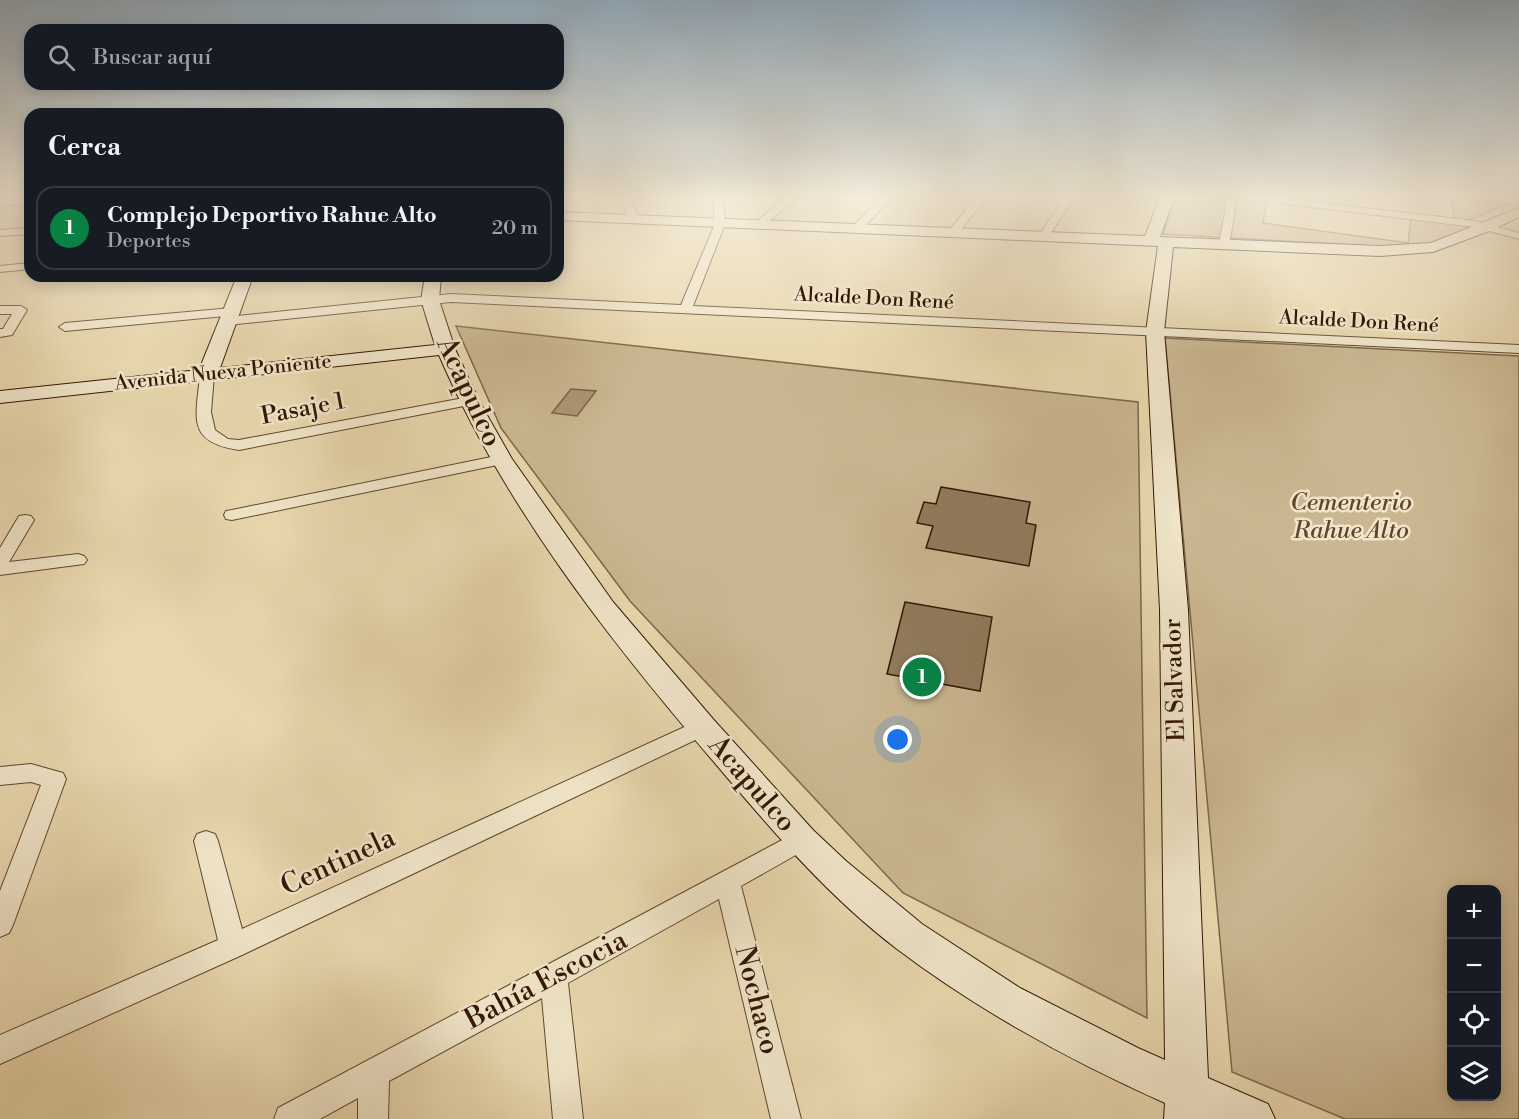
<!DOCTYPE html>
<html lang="es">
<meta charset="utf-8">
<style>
:root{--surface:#171b24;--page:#242831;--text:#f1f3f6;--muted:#9ea1a6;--line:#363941;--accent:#0b8043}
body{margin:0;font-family:"Libre Bodoni",serif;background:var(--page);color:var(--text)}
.controls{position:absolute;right:18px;bottom:18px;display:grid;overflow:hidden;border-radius:12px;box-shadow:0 3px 15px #0003}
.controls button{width:54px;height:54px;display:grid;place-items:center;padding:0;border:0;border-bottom:2px solid var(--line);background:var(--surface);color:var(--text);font:30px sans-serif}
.you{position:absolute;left:898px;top:740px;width:21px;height:21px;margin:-15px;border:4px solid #fff;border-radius:50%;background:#1a73e8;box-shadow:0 0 0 9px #1a73e833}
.badge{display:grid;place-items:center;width:39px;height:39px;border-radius:50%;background:var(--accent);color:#fff;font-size:20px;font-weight:700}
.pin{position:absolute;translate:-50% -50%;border:3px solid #fff;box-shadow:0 2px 6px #0006}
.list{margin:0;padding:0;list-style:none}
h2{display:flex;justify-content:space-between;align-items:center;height:78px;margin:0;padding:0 24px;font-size:26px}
h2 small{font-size:20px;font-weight:400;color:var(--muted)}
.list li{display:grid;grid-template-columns:39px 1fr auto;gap:18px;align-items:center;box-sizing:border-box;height:84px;margin:0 12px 12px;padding:0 12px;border:2px solid var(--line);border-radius:18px}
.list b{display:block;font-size:22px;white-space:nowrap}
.list p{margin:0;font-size:20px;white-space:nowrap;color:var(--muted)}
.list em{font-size:20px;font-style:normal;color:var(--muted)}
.icon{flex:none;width:33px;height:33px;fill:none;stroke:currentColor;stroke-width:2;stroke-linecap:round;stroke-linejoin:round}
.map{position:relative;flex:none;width:1519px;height:1119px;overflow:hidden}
.search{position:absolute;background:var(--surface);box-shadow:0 3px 15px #0003;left:24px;top:24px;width:540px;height:66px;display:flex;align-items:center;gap:15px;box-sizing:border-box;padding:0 21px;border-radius:18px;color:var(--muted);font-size:22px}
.panel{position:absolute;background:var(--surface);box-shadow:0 3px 15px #0003;left:24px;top:108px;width:540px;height:174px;border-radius:18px}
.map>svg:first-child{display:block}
.green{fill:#cab791;stroke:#7e664b;stroke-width:1.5;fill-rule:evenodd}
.water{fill:#ab9675;stroke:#7b6348;stroke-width:1.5}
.building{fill:#917b5d;stroke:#321605;stroke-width:1.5}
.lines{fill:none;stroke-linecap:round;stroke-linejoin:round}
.street-casing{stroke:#60462f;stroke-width:2}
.secondary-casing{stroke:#321605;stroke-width:2}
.street{fill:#f1e6ca;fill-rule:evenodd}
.secondary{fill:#f1e6ca;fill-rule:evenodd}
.labels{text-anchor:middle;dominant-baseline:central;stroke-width:5;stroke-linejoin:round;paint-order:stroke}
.far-street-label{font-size:20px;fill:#321605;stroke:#f1e6ca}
.street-label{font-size:24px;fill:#321605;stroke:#f1e6ca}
.park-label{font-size:24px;font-style:italic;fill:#60462f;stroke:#f1e6ca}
.near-street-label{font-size:28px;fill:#321605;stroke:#f1e6ca}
</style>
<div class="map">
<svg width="1519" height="1119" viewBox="0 0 1519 1119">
<rect width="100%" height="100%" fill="#e9d8ae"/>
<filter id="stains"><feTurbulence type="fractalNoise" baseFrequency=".00333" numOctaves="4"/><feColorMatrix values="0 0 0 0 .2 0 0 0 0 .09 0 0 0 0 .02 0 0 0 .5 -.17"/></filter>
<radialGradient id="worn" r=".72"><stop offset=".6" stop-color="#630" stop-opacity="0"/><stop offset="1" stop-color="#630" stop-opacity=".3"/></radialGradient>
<g class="green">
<polygon points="1175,195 1268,195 1263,223 1408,243 1411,218 1472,227 1427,245 1407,248 1163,234"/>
<polygon points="1450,196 1509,203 1467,221 1455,219"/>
<polygon points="456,326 1138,402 1147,1018 903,893 630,601 501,428"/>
<path d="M1165,338L1519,356V1119H1345L1232,1072ZM1452,890H1496V1096H1452Z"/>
</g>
<polygon class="water" points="571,389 596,391 577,416 552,413"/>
<g class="building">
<polygon points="941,487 1030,502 1026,523 1036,525 1029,566 926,548 933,526 917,523 924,502 936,504"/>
<polygon points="905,602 992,617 980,691 887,674"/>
</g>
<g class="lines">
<defs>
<g id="street">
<polygon points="620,195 630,195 639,219 638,221 629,219"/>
<polygon points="713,195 723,195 725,224 693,306 1519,345 1519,353 451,302 228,325 222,321 228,317 451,294 681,305 715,224"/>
<polygon points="788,195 799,195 763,227 755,227 755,223"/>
<polygon points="885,195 895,195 859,232 851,232 851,228"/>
<polygon points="978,195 988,195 957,235 949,235 949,231"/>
<polygon points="1066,195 1076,195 1047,239 1039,239 1038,237"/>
<polygon points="1228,195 1255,195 1475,221 1519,233 1519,239 1474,227 1237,198 1229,245 1224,248 1219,245"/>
<polygon points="1449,195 1479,195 1519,199 1519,205 1454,198"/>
<polygon points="30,197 30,203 0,206 0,200"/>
<polygon points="30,228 30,234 0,236 0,230"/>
<polygon points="30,263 30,269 0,272 0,266"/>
<path d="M101,276H125C120,281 109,281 102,279Z"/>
<polygon points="0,306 21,306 27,310 12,335 0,337 0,329 3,329 12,314 0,314"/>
<polygon points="232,308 238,312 236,315 65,331 59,327 65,323"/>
<path d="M207,371L214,375L211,412L215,430L228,439L239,440L469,397L476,401L469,405L239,450C186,442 196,418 200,375Z"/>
<polygon points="501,455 507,457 509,460 507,463 232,520 226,519 224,515 226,511 232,510"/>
<polygon points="25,515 31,516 34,520 9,562 78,554 84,556 87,560 84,564 0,575 0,548 19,516"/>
<polygon points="702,719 710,721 713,727 710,733 242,955 0,1064 0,1035 218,940 194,841 197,834 206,831 215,834 218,841 242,929"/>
<polygon points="31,764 63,773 66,779 13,925 9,933 0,937 0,891 41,785 31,782 0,785 0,767"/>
<polygon points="801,830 810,833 813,840 810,847 741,886 801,1119 771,1119 719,899 568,983 583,1119 553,1119 542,998 389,1081 388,1119 358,1119 358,1098 320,1119 274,1119 278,1108"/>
</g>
<path id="secondary" d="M1161,195H1175L1160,237L1380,246L1431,243L1519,208V217L1492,230L1433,252L1380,256L1173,247L1164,332L1188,610L1208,1078L1268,1104L1275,1119H1164L1165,1103C1071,1061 979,1011 897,949C826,895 770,828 714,762C608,638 504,506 439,355L0,403V391L199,370L237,276H253L220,368L435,345L421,300L425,276H441L439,300L455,349L479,401L512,459L613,602L713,719L813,830L846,861L922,924L1020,988L1138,1048L1165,1060L1160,610L1146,332L1158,246L558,220V212L1145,236Z"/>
</defs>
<use href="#street" class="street-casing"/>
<use href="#secondary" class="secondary-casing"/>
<use href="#street" class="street"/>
<use href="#secondary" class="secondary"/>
</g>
<linearGradient id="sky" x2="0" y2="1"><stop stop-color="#8fa8ba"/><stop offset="0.56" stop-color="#f5eddb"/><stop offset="1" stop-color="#f5eddb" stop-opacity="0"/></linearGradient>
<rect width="1519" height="351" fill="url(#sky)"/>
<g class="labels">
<g class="far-street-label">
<text transform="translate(874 299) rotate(3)">Alcalde Don René</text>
<text transform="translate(1359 322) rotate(3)">Alcalde Don René</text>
<text transform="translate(223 373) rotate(-6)">Avenida Nueva Poniente</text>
</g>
<g class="street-label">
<text transform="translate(303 409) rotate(-11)">Pasaje 1</text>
<text transform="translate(1175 680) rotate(-92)">El Salvador</text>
</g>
<g class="park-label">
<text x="1351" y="503">Cementerio<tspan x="1351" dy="28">Rahue Alto</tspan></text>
</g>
<g class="near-street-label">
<text transform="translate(469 392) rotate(65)">Acapulco</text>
<text transform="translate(752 784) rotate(49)">Acapulco</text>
<text transform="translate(338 862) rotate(-25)">Centinela</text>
<text transform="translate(546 980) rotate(-28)">Bahía Escocia</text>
<text transform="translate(757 1000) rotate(76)">Nochaco</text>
</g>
</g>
<rect width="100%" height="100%" filter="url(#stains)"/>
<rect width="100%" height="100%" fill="url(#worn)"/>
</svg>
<div class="controls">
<button>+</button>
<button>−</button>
<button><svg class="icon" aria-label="locate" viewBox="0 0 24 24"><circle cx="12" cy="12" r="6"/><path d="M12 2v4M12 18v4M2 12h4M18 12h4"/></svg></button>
<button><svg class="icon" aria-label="layers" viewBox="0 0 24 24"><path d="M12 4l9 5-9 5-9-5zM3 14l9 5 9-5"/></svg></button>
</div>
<div class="you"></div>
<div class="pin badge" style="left:922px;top:677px">1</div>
<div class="search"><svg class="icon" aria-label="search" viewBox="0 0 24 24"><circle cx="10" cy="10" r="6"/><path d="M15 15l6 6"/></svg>Buscar aquí</div>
<section class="panel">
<h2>Cerca<small></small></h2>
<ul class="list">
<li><span class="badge">1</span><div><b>Complejo Deportivo Rahue Alto</b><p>Deportes</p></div><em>20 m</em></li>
</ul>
</section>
</div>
